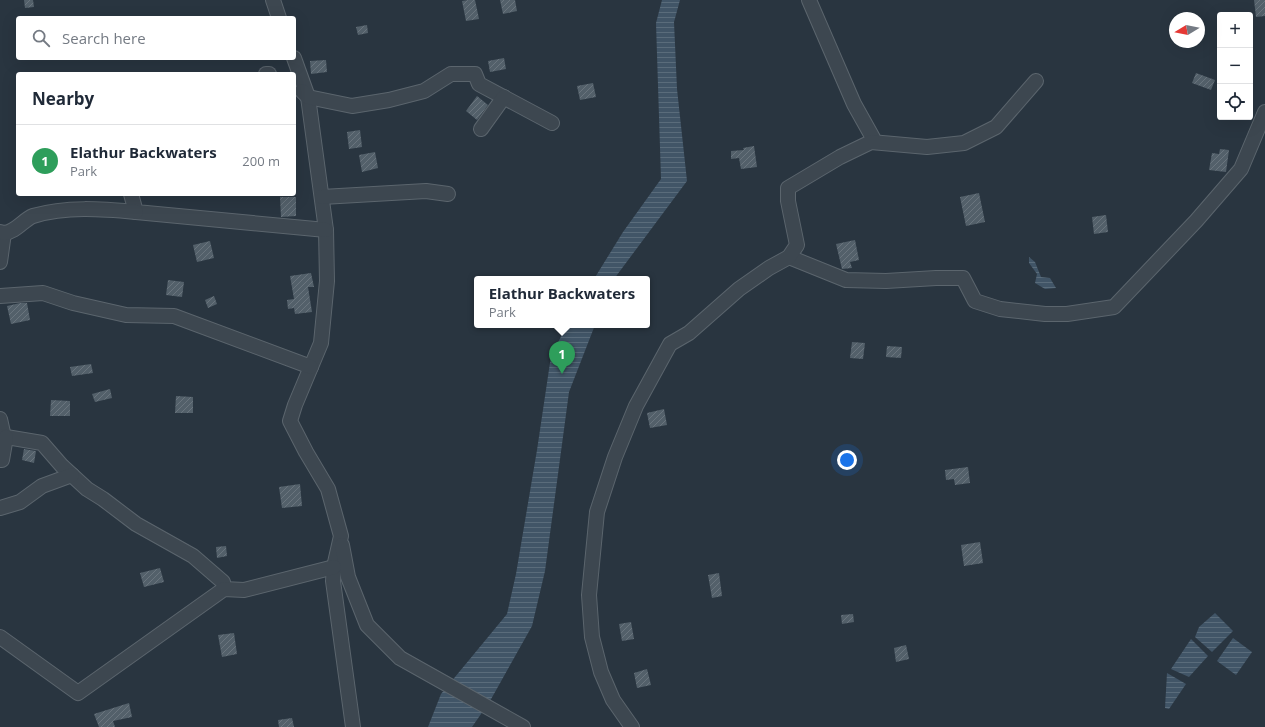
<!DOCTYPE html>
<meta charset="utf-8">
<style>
:root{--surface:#fff;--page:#f2f2f3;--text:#1f2937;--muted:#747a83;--line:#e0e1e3;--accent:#b45309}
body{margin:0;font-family:"Open Sans",sans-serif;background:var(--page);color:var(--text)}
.controls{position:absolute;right:12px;top:12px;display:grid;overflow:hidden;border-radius:4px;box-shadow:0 4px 16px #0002}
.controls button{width:36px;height:36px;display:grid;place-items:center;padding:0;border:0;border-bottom:1px solid var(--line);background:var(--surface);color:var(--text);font:20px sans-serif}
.compass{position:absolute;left:1169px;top:12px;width:36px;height:36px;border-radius:50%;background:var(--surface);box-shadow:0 4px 16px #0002;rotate:260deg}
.you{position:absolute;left:847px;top:460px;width:14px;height:14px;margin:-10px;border:3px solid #fff;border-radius:50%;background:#1a73e8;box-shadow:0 0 0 6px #1a73e833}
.badge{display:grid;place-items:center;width:26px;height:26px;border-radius:50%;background:var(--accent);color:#fff;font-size:13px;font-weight:700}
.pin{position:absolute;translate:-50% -33px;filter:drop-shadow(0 1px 2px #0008)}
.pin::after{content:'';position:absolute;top:21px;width:14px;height:12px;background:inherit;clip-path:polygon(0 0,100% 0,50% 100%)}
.popup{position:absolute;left:474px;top:276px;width:176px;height:52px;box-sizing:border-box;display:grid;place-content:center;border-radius:4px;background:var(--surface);filter:drop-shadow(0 1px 3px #0005);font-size:13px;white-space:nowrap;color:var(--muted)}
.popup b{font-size:15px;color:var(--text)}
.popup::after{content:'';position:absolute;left:50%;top:100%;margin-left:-8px;border:8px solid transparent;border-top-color:var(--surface)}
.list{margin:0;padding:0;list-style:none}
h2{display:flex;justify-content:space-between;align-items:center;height:52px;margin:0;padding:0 16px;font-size:17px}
h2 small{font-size:13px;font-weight:400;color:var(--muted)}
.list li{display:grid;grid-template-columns:26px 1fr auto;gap:12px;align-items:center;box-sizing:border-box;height:72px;padding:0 16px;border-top:1px solid var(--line)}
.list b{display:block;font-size:15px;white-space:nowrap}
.list p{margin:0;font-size:13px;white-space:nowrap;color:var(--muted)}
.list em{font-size:13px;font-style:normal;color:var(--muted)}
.icon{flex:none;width:22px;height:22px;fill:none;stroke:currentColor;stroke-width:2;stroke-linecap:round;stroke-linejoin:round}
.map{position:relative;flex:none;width:1265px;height:727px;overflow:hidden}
.search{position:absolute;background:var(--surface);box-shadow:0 4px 16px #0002;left:16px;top:16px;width:280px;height:44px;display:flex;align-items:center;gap:10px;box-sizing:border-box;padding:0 14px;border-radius:4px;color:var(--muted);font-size:15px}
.panel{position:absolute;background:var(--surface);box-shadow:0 4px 16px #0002;left:16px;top:72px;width:280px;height:124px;border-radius:4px}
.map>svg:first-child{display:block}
.water{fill:url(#water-rules)}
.building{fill:url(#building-hatch)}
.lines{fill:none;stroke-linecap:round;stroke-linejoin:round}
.minor-casing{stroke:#5b656d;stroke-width:16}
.minor{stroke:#3d4750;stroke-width:14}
</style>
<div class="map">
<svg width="1265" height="727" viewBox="0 0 1265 727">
<defs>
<pattern id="water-rules" width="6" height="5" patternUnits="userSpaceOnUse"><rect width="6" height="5" fill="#415567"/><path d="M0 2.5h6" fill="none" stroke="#5a6c7b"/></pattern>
<pattern id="building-hatch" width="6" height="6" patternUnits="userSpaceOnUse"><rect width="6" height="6" fill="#53606a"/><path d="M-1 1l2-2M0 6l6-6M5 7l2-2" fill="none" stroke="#6a757e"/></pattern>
</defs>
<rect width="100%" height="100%" fill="#293540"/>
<g class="water">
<polygon points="662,0 680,0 674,22 677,89 687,181 614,279 594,279 623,232 661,179 656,23"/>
<polygon points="1029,257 1035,262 1041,277 1050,278 1056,288 1045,289 1035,283 1037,274 1029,263"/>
<polygon points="567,325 595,325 569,392 545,571 532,626 490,701 472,727 428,727 441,694 507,614 516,574 537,450 551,356"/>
<polygon points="1215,613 1233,631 1212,652 1195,637 1199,627"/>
<polygon points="1233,638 1252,652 1236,675 1217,661"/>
<polygon points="1191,639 1208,656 1189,677 1171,669"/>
<polygon points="1167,673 1186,684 1169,709 1165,708"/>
</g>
<g class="building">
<polygon points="24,0 33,0 34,7 25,8"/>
<polygon points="468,0 475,0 479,19 466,21 462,1"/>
<polygon points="500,0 515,0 517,11 503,14"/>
<polygon points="1254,0 1265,0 1265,16 1256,17"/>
<polygon points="367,25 368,33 358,35 356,27"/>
<polygon points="504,58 506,69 490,72 488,61"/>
<polygon points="326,60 327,72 311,74 310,61"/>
<polygon points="1196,73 1215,80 1211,90 1192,83"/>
<polygon points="593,83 596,97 580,100 577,86"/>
<polygon points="477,96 488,105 477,120 466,111"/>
<polygon points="360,130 362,147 349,149 347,132"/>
<polygon points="754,146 757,167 741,169 739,158 731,159 731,151 744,150 743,148"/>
<polygon points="1220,149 1229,150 1226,172 1209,170 1212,153 1219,154"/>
<polygon points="375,152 378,168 362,172 359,155"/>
<polygon points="979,193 985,222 966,226 960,197"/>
<polygon points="280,197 296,197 296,216 281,217"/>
<polygon points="1106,215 1108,232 1094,234 1092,217"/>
<polygon points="855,240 859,260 850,262 852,268 842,269 836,244"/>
<polygon points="210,241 214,258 197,262 193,245"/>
<polygon points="311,273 314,287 308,287 312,312 295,314 294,308 288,309 287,300 294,299 290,276"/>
<polygon points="168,280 184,282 182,297 166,295"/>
<polygon points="214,296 217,304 208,308 205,300"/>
<polygon points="20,303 27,303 30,320 11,324 7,306"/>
<polygon points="852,342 865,343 863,359 850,358"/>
<polygon points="887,346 902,347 901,358 886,357"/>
<polygon points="91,364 93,373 72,376 70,367"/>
<polygon points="110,389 112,398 95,402 92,394"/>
<polygon points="176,396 193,397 193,413 175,413"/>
<polygon points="51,400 70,401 70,416 50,416"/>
<polygon points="664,409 667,425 650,428 647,413"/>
<polygon points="24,449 36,451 34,463 22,460"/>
<polygon points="968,467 970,483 955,485 954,479 946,480 945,470"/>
<polygon points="300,484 302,506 282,508 279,487"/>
<polygon points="980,542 983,563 964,566 961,545"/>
<polygon points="226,546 227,556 217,558 216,547"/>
<polygon points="160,568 164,582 144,587 140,573"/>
<polygon points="719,573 722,596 712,598 708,575"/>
<polygon points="853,614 854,622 842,624 841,615"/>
<polygon points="631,622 634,639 622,641 619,624"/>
<polygon points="234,633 237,654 222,657 218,635"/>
<polygon points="906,645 909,659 896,662 894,648"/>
<polygon points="647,669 651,685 637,688 634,673"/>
<polygon points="129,703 132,717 113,721 115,727 99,727 94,714"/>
<polygon points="292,718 294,727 279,727 278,720"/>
</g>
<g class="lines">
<defs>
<g id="minor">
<polyline points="273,0 279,18"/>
<polyline points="809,0 854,104 873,138 871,142"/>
<polyline points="294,58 308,97 326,230 327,281 321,343 295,405 290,421 306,452 328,489 341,536 334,567 333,581 353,727"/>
<polyline points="266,74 269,74"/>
<polyline points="302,91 308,97 352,106 389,100 424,91 451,74 475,74 479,84 552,123"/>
<polyline points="481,129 504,97"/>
<polyline points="131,194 136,212 326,230"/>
<polyline points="322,197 426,191 448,194"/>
<polyline points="0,232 4,233 0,262"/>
<path d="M4,233C16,232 23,220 33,216C66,206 102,209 136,212"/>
<polyline points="789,257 846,280 886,281 936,278 963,278 975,301 1000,309 1045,314 1067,314 1114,307 1196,221 1241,169 1265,112"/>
<polyline points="0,296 43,293 73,303 126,315 174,316 311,367"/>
<polyline points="0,419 4,437"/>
<polyline points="0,436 42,443 62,466 87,489 103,499 136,524 193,556 223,582 224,589"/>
<polyline points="0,460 2,460 6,437"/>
<polyline points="0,508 20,502 42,486 72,475"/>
<polyline points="342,545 348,577 367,625 400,658 523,727"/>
<polyline points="0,637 78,693 224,589 244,590 334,567"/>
<polyline points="632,727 613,700 601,672 592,637 589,595 597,512 615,457 636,406 670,344 689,333 739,289 769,268 789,257 797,245 788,201 788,188 840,157 871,142 927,147 964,143 996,127 1036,81"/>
</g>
</defs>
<use href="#minor" class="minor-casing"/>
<use href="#minor" class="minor"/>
</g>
</svg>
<div class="controls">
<button>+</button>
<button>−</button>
<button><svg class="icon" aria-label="locate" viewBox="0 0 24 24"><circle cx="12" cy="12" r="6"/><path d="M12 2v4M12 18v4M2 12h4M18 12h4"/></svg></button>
</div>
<svg class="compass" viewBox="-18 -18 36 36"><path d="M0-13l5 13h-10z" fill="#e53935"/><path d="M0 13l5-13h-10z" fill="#747a83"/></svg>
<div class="you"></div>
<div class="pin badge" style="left:562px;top:374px;background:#2e9e5b">1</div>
<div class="popup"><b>Elathur Backwaters</b>Park</div>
<div class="search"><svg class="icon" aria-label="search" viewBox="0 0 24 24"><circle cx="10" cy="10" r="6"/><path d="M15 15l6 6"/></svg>Search here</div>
<section class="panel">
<h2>Nearby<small></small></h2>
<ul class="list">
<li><span class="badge" style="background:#2e9e5b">1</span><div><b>Elathur Backwaters</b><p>Park</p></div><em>200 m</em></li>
</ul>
</section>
</div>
